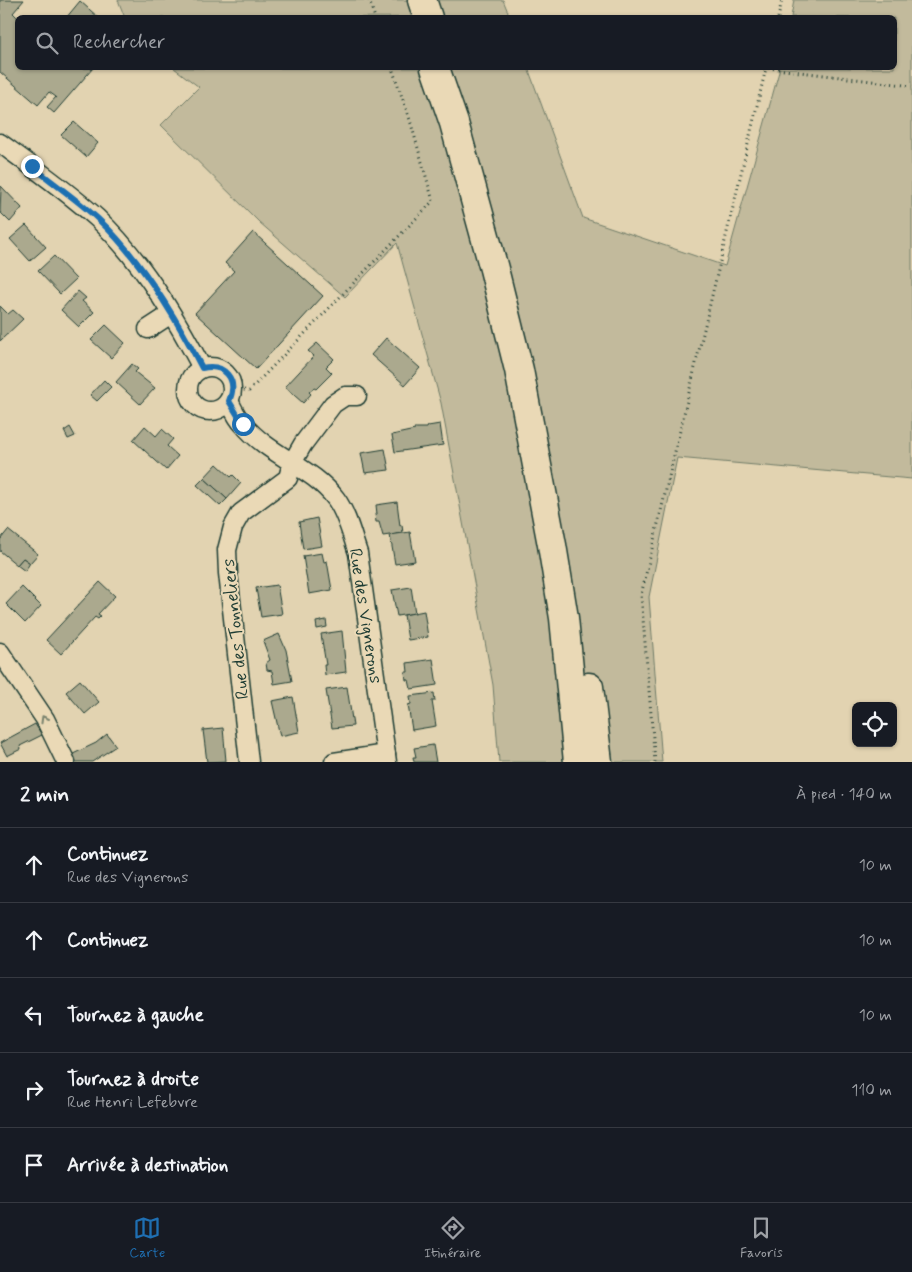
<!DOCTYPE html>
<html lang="fr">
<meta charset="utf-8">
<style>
:root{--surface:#171b24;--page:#242831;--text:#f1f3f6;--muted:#9ea1a6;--line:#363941;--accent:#1f6fb2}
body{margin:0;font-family:Mynerve,sans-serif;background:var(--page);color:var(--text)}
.controls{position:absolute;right:15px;bottom:15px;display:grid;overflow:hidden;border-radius:8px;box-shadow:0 1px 4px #0004}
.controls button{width:45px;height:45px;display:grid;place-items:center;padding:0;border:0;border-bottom:1px solid var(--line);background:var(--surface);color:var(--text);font:25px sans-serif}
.stop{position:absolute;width:15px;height:15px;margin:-11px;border:4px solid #1f6fb2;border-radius:50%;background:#fff}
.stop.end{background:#1f6fb2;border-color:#fff;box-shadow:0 1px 5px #0008}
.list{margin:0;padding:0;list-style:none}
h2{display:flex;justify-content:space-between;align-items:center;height:65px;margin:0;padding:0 20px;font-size:21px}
h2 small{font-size:16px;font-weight:400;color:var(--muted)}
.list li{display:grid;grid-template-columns:32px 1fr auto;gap:15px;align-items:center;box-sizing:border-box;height:75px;padding:0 20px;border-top:1px solid var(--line)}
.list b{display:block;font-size:19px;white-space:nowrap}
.list p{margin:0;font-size:16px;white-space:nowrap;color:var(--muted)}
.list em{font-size:16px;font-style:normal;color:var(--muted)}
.icon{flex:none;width:28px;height:28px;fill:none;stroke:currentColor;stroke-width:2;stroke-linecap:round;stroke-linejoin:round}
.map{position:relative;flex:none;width:912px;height:762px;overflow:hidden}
.search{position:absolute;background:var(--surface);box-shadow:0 1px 4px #0004;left:15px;right:15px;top:15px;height:55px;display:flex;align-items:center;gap:12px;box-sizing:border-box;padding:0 18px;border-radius:8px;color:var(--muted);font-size:19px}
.sheet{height:440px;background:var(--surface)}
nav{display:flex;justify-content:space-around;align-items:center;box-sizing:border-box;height:70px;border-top:1px solid var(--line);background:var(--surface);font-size:14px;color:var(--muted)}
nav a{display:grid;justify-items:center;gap:2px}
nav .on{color:var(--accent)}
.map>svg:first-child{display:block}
.green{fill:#c2ba9c;stroke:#707c68}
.building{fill:#aba98e;stroke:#1f3d34}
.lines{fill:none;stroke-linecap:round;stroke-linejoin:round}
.street-casing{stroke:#1f3d34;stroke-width:21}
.primary-casing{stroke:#1f3d34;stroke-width:31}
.path{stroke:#1f3d34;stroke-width:3;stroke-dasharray:1 4;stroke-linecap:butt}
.street{stroke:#ead9b6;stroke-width:18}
.primary{stroke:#ead9b6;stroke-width:28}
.oneway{stroke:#7a836e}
.route{stroke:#1f6fb2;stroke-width:6}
.labels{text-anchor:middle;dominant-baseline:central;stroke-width:4;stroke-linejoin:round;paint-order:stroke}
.street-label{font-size:18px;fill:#1f3d34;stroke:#ead9b6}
</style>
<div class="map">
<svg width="912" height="762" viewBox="0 0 912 762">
<rect width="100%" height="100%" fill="#e2d3b1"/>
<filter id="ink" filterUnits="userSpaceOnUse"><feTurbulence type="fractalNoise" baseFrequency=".02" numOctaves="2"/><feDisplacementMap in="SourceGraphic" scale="10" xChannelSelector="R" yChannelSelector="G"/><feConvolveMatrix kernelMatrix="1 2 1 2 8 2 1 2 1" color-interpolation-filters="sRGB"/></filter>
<g filter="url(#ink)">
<g class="green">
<polygon points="118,0 503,0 510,17 125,18"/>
<polygon points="794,0 912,0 912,479 677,458 649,597 662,762 499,762 493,685 441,403 397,243 345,297 259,222 161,125 199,87 174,68 528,68 583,218 725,266 780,68 894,68 894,18 791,17"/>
</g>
<g class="building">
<polygon points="0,0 24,0 13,13 18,18 18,68 93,68 54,113 47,107 56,97 49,92 38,105 0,72"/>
<polygon points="80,1 99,18 66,18"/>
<polygon points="74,122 98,143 86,157 61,135"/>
<polygon points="1,186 22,208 10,222 0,212"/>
<polygon points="26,225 46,247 30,261 10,239"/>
<polygon points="253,232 323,296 256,369 195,313 234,271 225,263"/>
<polygon points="54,256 76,279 60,294 38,271"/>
<polygon points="78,291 86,298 82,301 94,312 79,327 61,310"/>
<polygon points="0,306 8,314 13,310 23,319 0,341"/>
<polygon points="106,325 125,343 111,358 91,340"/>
<polygon points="386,338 420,368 405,385 371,355"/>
<polygon points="317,343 334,359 326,367 332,373 316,389 314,388 309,392 311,394 303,403 285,387 314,356 308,351"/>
<polygon points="132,364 138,369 135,372 155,388 140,404 116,382"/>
<polygon points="104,380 111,387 97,401 90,395"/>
<polygon points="440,424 443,445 395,452 392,435 415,430 414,428 427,428 428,426"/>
<polygon points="145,426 156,436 162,429 173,439 167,446 178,456 166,470 133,440"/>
<polygon points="70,427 75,436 68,439 64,431"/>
<polygon points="385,449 389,470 365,473 361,453"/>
<polygon points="217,464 231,477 233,475 241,483 227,499 204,478"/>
<polygon points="204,478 227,499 220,506 197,485"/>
<polygon points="397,502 400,526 402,525 403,533 383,536 379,522 376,522 375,514 377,514 376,505"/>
<polygon points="317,518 322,546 303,549 299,522"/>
<polygon points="8,530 38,554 30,563 23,558 17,565 0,551 0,540"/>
<polygon points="410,532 415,561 395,564 390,535"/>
<polygon points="322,553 324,562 327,561 332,590 309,594 303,556"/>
<polygon points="23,558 30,563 25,571 17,565"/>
<polygon points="100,582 115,596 98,614 101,616 98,619 95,617 61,654 46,640"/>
<polygon points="277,585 282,614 261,617 256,588"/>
<polygon points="22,587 41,606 25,623 6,604"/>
<polygon points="411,587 415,613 397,616 392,590"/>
<polygon points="424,611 428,637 408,640 404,615"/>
<polygon points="326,620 327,627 317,629 316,622"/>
<polygon points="342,631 346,672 325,675 324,665 326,665 321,634"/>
<polygon points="279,634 286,650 292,681 274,684 272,671 267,670 266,663 270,660 263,641"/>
<polygon points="433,659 437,685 411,689 409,680 406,680 405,672 408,672 407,663"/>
<polygon points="80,680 99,702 85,714 66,692"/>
<polygon points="347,687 353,726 332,728 326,690"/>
<polygon points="434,693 435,701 432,701 436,726 412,730 408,705 411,704 410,696"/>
<polygon points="293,697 299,732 280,736 272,701"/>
<polygon points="35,724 42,735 20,746 21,749 7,756 0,743"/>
<polygon points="223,728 226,761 207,762 203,730"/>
<polygon points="107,734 116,746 92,762 74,762 71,755 96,743"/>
<polygon points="433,745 436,762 414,762 413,757 416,757 414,748"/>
</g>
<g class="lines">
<defs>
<g id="street">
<path d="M0,143C33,167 67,191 97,218C138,256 176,318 202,368"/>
<polyline points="148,329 171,314"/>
<circle cx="210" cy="389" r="22"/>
<path d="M229,401C233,409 237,418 243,424C268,455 312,467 336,499C347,514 352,536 358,553L387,762"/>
<polyline points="0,652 45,719 66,762"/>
<polyline points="249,762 228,573 227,550 233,527 241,513 288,478 292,463 303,444 333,404 345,396 357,396"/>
<polyline points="334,762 386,754"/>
</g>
<g id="primary">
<polyline points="422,0 428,18"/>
<polyline points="435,68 454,123 494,269 519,370 552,545 564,618 578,762"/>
<polyline points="589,687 598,762"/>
</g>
</defs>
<use href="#street" class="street-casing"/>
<use href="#primary" class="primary-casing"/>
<g class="path">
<polyline points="369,0 375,18"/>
<polyline points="778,18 782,0"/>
<polyline points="768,68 912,86"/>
<polyline points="239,389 249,391 433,201 410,120 392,68"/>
<polyline points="655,762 641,595 766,68"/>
</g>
<use href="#street" class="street"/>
<use href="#primary" class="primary"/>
</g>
<defs><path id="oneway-chevron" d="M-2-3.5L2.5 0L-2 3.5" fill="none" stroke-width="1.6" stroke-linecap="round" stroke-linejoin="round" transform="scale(1.25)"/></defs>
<use class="oneway" href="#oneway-chevron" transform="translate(44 719) rotate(-120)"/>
</g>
<g class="lines" filter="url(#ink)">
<path class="route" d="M32,166C54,184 78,200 98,219C140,258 175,316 202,368C224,363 239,379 229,401L243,424"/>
</g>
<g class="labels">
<g class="street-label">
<text transform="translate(365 616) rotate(81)">Rue des Vignerons</text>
<text transform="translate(236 629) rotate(-96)">Rue des Tonneliers</text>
</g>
</g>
</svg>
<div class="controls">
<button><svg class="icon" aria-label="locate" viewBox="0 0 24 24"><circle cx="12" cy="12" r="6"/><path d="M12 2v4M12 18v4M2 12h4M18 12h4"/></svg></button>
</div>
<div class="stop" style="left:243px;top:424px"></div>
<div class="stop end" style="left:32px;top:166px"></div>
<div class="search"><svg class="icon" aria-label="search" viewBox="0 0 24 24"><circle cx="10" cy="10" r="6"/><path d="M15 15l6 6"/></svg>Rechercher</div>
</div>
<section class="sheet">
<h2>2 min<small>À pied · 140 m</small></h2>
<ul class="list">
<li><svg class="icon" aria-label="ahead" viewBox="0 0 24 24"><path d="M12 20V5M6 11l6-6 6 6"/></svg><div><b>Continuez</b><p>Rue des Vignerons</p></div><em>10 m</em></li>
<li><svg class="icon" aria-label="ahead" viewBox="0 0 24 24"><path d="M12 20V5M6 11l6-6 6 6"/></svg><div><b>Continuez</b></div><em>10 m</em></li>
<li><svg class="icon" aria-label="left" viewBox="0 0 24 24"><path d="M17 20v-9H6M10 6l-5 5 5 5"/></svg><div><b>Tournez à gauche</b></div><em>10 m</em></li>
<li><svg class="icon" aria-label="right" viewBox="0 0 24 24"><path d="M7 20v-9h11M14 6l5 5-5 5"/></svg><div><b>Tournez à droite</b><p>Rue Henri Lefebvre</p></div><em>110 m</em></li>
<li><svg class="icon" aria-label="arrive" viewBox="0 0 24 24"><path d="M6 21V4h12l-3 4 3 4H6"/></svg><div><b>Arrivée à destination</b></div></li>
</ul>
</section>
<nav>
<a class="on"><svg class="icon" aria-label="map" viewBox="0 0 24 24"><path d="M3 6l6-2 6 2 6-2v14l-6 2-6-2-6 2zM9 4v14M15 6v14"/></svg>Carte</a>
<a><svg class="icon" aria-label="directions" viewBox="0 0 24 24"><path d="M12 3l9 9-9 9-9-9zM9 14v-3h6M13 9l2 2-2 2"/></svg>Itinéraire</a>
<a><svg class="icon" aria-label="saved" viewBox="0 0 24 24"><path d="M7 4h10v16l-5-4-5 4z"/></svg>Favoris</a>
</nav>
